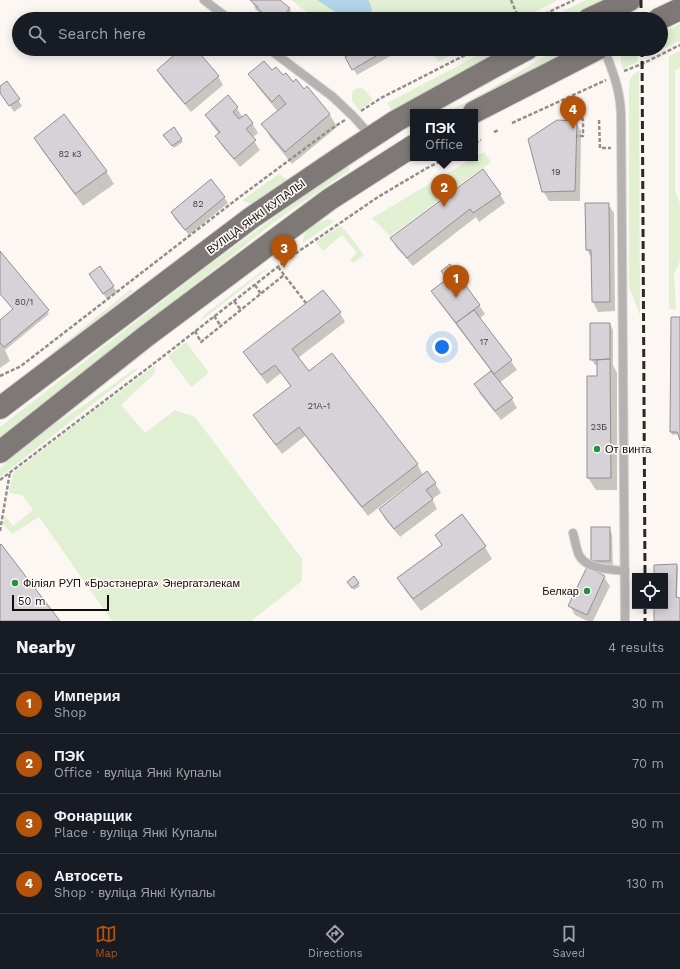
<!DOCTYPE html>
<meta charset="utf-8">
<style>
:root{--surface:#171b24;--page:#242831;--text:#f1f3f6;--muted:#9ea1a6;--line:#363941;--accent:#b45309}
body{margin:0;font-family:"Work Sans",sans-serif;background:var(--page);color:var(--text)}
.controls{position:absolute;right:12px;bottom:12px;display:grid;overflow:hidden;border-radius:0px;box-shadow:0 2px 10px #0003}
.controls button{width:36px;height:36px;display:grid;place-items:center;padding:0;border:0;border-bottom:1px solid var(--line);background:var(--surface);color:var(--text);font:20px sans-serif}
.scale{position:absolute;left:12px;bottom:10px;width:97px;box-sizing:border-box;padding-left:4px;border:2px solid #100e0d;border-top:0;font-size:11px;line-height:14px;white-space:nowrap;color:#100e0d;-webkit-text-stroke:3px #fcf7f2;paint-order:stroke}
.you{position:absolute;left:442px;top:347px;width:14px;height:14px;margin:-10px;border:3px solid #fff;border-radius:50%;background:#1a73e8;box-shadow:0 0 0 6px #1a73e833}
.badge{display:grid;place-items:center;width:26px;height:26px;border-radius:50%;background:var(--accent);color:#fff;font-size:13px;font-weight:700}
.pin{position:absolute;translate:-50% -33px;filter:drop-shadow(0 1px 2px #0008)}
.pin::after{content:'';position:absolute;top:21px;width:14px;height:12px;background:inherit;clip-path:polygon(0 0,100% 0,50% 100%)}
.popup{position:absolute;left:410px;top:109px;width:68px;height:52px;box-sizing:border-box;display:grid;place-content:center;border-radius:0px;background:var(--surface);filter:drop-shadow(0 1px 3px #0005);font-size:13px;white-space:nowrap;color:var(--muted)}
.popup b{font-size:15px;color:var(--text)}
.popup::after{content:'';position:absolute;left:50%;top:100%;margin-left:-8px;border:8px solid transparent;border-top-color:var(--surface)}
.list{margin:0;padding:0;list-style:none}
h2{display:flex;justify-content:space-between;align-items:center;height:52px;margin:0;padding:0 16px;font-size:17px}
h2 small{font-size:13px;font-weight:400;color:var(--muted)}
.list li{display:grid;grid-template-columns:26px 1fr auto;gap:12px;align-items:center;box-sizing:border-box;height:60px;padding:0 16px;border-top:1px solid var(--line)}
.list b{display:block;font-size:15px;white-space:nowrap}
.list p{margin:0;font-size:13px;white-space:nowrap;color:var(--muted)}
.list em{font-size:13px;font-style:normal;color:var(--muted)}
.icon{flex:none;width:22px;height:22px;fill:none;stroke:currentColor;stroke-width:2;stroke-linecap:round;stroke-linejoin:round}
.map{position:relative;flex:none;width:680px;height:621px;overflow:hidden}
.search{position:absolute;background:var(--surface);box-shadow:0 2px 10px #0003;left:12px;right:12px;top:12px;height:44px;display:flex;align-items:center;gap:10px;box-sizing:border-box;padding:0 14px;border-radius:22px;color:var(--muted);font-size:15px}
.sheet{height:292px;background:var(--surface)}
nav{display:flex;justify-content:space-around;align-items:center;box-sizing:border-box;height:56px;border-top:1px solid var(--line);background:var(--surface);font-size:11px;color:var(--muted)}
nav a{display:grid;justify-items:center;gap:2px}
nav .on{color:var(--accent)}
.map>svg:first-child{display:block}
.green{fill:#e1f0d3}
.water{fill:#b2d4e6}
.shadow{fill:#0003}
.building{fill:#d6d2d7;stroke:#938f94}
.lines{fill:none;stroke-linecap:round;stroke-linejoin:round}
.lane-casing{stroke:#d6d2cd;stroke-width:10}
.primary-casing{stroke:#d6d2cd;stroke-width:24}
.path{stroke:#928e8b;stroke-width:2.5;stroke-dasharray:4 2;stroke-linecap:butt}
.lane{stroke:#b5b3b1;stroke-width:8}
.primary{stroke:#7e7976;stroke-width:22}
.rail{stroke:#2b2927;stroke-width:3;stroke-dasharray:8 4;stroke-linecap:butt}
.poi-dot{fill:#259148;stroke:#fcf7f2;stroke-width:1.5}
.labels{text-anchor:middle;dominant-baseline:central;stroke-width:3.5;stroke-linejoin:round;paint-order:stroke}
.number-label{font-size:9px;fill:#423f40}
.street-label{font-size:11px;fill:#100e0d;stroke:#fcf7f2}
.poi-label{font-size:11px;fill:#100e0d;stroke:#fcf7f2;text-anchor:start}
</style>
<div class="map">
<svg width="680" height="621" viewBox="0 0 680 621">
<rect width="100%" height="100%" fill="#fcf7f2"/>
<g class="green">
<polygon points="291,0 558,0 521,19 316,19"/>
<polygon points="586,0 602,0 564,19 548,19"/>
<polygon points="680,24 680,41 646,57 647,49 661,49 661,33"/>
<polygon points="431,49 462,49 438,62"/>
<polygon points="490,49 507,49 392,111 387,103"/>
<polygon points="557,49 575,49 457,112 447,112 487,91"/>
<path d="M630,49H638L637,62L623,69C620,57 618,55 630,49Z"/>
<polygon points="680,51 680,68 675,70 675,191 680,203 680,261 674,274 676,309 669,309 669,56"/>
<path d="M639,71L640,315L629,287V87C630,78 631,75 639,71Z"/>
<polygon points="362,88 365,90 373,100 359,110 352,101 352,93 355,89"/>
<polygon points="484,152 491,162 390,236 372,218 473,158 475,158 475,157"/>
<polygon points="347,165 350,170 277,220 0,439 0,427 205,268"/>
<polygon points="279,174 288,180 256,202 251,204 242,200"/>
<path d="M327,219L335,221L303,243C302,230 316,224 327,219Z"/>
<polygon points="340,226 346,231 364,255 353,263 350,259 357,253 342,235 323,251 316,242"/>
<polygon points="270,267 201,321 204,315 259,273"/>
<polygon points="131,289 133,291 53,355 52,353"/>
<polygon points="186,342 209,373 191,387 168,356"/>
<polygon points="156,365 154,374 121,405 145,433 175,410 195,417 302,559 302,581 251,621 112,621 39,517 12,534 3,524 5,516 13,526 33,510 22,495 9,493 13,473 95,410"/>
<polygon points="138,368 139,368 0,477 0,468 43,432 90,401 133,370"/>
</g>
<path class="water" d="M317,0H368C372,6 374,14 368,19H346Z"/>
<g class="shadow">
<polygon points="251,0 279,0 289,8 295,18 294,19 265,19 260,13 256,10"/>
<polygon points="183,49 195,49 218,76 223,85 191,112 163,79 158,70"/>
<polygon points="362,49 400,49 401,50 357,75 347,58"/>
<polygon points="272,71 304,90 307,88 330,115 337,127 292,164 270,137 263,124 278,112 257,86 250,74"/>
<polygon points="7,82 22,106 14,112 0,91 0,87"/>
<polygon points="228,97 237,108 243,118 252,123 258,133 252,138 260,150 240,167 222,146 216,136 219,134 212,125 206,115"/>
<polygon points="576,122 581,131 580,201 549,201 543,191"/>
<polygon points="174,129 183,142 174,148 166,138"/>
<polygon points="35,138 106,171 114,184 83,206 42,150"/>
<polygon points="500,194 505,203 479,222 476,217 413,266 396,247 391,238"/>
<polygon points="224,197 228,203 189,235 175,219 172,213"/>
<polygon points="608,204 614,213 615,311 598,312 593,302 592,259 587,250"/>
<polygon points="0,253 49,314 5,350 10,361 0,368 0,321 14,310 0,293"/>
<polygon points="442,271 479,305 485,314 479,319 511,361 517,370 499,383 512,399 517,408 501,420 480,394 475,384 491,371 438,301 432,291 447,280"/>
<polygon points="90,275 113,286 117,292 107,299"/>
<polygon points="340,313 345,322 298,358 309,372 417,464 423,475 435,483 441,493 432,499 437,509 400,537 385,519 380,510 414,483 413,481 368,516 305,436 282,454 260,425 255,415 291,387 281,373 267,384 250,361 245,352"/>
<polygon points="672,318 680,318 680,437 679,434 672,435 671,432"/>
<polygon points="610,324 613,330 613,365 617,373 617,490 596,490 588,478 598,377 598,365 595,365 591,359"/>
<polygon points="592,528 609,528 612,534 613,567 596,567 592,561"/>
<polygon points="436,535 485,547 492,559 421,611 405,590 398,578 442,546"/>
<polygon points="676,565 678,567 677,598 680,599 680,621 655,621 655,606 665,606 665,576 655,576"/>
<polygon points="604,577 610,586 593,621 587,621 575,615 570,606"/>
<polygon points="354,578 360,586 354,590 350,585"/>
</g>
<g class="building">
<polygon points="250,0 280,0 290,8 281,19 270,19 257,8 258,7"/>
<polygon points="181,49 196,49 219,76 185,104 157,70"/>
<polygon points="360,49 388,49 352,70 345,57"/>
<polygon points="264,61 272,70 276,67 283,75 286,73 293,82 296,79 304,89 307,86 330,114 285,152 261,124 286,104 279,95 272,102 248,74"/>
<polygon points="7,81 20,99 9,106 0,93 0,86"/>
<polygon points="228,95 238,107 233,112 239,119 246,114 253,123 246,129 256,140 234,159 215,136 220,132 205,115"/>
<polygon points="64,114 107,171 75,194 34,138"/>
<polygon points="557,120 577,121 575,191 542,192 528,139"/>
<polygon points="174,127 182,139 172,146 163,135"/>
<polygon points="483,169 501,194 473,213 470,209 407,258 390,238"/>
<polygon points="211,179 225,197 185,230 171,212"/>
<polygon points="585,203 609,203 610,302 592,302 591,250 586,250"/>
<polygon points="0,251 49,310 4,347 0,343 0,320 13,309 0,294"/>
<polygon points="450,264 480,305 456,323 431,291 447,279 441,271"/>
<polygon points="100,266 114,286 103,294 89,274"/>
<polygon points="323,290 341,312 292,349 309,371 332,353 418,464 362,507 299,427 276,445 253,415 291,386 275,365 261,375 243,352"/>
<polygon points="474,310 512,360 494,374 456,323"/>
<polygon points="671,317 680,317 680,440 677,432 670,432"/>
<polygon points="590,323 610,323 610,359 590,360"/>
<polygon points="610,359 611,478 587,478 587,376 597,376 597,360"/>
<polygon points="491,371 513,398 495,411 474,384"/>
<polygon points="427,471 436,483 426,490 433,499 394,529 379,509"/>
<polygon points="462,514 486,546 413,599 397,578 442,545 435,535"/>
<rect x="591" y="527" width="19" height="34"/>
<polygon points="1,544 60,621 0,621 0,545"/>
<polygon points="677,564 676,597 680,598 680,621 654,621 654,606 665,606 665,576 654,576 654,565"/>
<polygon points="587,567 605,576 587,615 568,606"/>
<polygon points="354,576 359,583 352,588 347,582"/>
</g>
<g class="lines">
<defs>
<g id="lane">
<polyline points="204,0 229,19"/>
<polyline points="269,49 333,97 353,116 371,136"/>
<path d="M604,49C613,72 620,89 621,114L625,621"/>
<path d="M573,533C575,540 576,548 579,555C587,570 610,569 625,571"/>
</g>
<g id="primary">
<polyline points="589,19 630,0"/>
<polyline points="659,19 680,9"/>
<polyline points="474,112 597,49"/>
<polyline points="0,408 251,218 347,153 396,121 497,65 527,49"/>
<polyline points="0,452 145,337 276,239 330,199 413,146"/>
</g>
</defs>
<use href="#lane" class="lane-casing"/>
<use href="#primary" class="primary-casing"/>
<g class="path">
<polyline points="511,0 519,19"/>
<polyline points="534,19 574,0"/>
<polyline points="624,71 642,64 680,45"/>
<polyline points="571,96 583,120 583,136 576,136"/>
<polyline points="361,111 381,98 477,49"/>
<polyline points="599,120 600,148 611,148"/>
<polyline points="512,123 606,80"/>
<polyline points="494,132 499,130"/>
<polyline points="475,143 481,140"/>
<polyline points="278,267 306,303"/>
<polyline points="255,285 261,294"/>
<polyline points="234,301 241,310"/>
<polyline points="214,316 221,326"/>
<polyline points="195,331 201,342 284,275"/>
<polyline points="0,376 21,366 237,199 331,129 345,120"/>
<polyline points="0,480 161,358 289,258 378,197 427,168 447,158"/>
<polyline points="0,531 10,472"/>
</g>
<use href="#lane" class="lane"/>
<use href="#primary" class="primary"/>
<g class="rail">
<polyline points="641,0 641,19"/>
<polyline points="642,49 645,576"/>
<polyline points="645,606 645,621"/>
</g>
</g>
<g class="poi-dot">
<circle cx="597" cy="449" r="4"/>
<circle cx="15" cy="583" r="4"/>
<circle cx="587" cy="591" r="4"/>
</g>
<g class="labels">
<g class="number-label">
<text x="70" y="154">82 к3</text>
<text x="556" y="172">19</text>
<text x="198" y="204">82</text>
<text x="24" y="302">80/1</text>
<text x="484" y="342">17</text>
<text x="319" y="406">21А-1</text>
<text x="599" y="427">23Б</text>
</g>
<g class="street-label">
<text transform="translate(256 217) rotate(-36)">ВУЛІЦА ЯНКІ КУПАЛЫ</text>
</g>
<g class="poi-label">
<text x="605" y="449">От винта</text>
<text x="23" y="583">Філіял РУП «Брэстэнерга» Энергатэлекам</text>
<text x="579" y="591" text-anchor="end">Белкар</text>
</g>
</g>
</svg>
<div class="controls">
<button><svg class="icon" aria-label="locate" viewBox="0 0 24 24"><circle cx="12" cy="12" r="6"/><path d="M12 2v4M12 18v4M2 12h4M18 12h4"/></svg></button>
</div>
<div class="scale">50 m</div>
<div class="you"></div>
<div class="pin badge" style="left:456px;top:298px">1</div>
<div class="pin badge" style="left:444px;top:207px">2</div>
<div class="popup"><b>ПЭК</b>Office</div>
<div class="pin badge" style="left:284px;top:268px">3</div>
<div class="pin badge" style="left:573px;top:129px">4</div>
<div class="search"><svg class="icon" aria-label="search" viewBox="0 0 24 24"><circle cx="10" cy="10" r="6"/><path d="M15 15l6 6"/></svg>Search here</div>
</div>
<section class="sheet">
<h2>Nearby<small>4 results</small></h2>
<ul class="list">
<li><span class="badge">1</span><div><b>Империя</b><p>Shop</p></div><em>30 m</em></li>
<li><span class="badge">2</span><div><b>ПЭК</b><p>Office · вуліца Янкі Купалы</p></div><em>70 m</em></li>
<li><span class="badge">3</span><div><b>Фонарщик</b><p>Place · вуліца Янкі Купалы</p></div><em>90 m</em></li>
<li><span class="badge">4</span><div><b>Автосеть</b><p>Shop · вуліца Янкі Купалы</p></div><em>130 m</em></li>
</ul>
</section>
<nav>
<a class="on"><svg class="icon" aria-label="map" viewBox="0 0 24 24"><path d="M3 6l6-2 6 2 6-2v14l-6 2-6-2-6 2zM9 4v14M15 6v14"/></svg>Map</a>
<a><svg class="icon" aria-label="directions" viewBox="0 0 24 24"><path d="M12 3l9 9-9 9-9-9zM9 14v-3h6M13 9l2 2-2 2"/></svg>Directions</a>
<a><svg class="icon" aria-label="saved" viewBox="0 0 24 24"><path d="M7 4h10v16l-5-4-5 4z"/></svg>Saved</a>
</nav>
